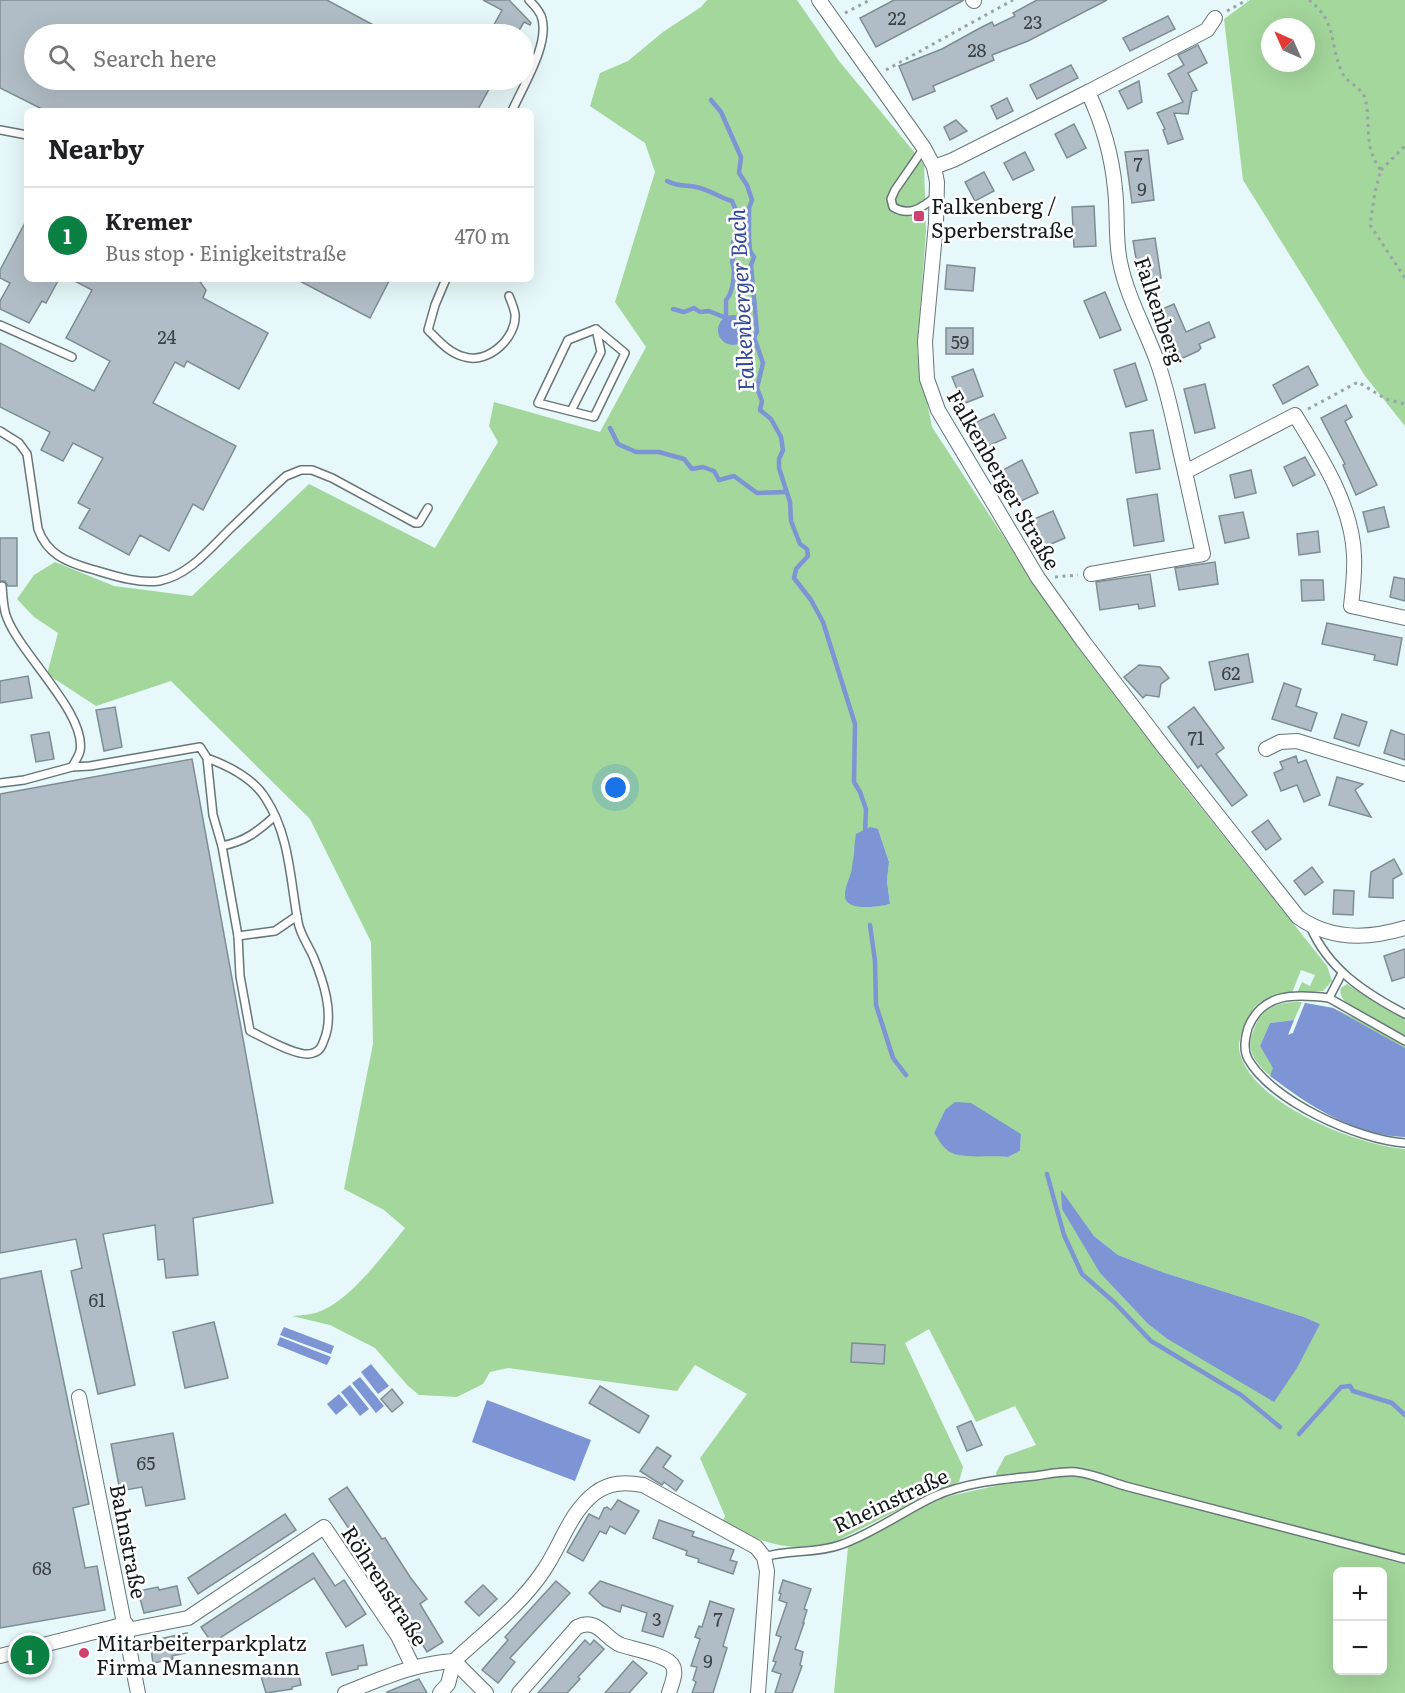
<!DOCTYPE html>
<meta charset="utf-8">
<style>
:root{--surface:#fff;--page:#f6f6f6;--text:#202124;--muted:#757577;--line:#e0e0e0;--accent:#0b8043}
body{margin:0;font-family:Literata,serif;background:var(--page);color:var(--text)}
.controls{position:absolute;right:18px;bottom:18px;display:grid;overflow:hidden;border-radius:9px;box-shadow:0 6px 24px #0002}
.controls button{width:54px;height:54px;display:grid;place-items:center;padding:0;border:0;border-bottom:2px solid var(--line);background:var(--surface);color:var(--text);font:30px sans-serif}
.compass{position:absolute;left:1261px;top:18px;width:54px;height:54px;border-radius:50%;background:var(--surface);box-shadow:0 6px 24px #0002;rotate:315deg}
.you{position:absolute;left:616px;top:788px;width:21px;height:21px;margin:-15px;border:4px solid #fff;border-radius:50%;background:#1a73e8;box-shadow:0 0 0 9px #1a73e833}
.badge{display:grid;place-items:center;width:39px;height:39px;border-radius:50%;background:var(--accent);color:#fff;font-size:20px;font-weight:700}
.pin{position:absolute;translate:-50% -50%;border:3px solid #fff;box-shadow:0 2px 6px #0006}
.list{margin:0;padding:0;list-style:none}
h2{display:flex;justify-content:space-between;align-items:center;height:78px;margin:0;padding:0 24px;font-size:26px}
h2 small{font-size:20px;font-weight:400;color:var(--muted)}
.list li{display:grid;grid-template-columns:39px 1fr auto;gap:18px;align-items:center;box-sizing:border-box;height:96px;padding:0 24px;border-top:2px solid var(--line)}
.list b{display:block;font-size:22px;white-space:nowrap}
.list p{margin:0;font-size:20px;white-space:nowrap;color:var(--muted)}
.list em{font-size:20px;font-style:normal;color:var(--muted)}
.icon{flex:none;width:33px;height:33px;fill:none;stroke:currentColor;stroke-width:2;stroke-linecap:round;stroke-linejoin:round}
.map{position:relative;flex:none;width:1405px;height:1693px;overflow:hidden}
.search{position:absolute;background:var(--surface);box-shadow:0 6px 24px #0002;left:24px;top:24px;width:510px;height:66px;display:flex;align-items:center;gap:15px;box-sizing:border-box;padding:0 21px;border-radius:33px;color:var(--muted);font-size:22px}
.panel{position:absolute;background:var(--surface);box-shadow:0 6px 24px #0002;left:24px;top:108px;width:510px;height:174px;border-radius:9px}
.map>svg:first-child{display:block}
.green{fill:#a4d79c;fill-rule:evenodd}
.water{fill:#7d94d5}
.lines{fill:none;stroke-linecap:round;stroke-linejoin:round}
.stream{stroke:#7d94d5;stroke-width:4.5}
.building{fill:#b1bdc6;stroke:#808c94;stroke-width:1.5}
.lane-casing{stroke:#677678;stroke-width:10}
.street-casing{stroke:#677678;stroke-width:16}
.path{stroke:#97a5a6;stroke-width:3;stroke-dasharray:3 4.5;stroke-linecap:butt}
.lane{stroke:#fff;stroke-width:7}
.street{stroke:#fff;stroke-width:14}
.poi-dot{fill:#cf4270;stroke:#fff;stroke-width:2}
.labels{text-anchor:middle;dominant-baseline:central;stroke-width:5;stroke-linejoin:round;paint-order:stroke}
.number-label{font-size:18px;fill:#3b4346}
.poi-label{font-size:21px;fill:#141a1b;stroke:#fff;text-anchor:start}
.street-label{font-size:21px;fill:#141a1b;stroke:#fff}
.water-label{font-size:22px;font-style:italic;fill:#334997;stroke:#fff}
</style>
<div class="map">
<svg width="1405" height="1693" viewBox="0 0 1405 1693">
<rect width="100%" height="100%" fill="#e6f8f9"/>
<g class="green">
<path d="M707,0H797L839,61L924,164L926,231L917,351L932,427L1039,591L1179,780L1327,966L1332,981L1323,991L1297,993L1302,982L1310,986L1315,975L1301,970L1292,993C1265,997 1254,999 1244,1027C1242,1033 1238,1042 1239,1049C1247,1102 1358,1146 1405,1149V1693H834L848,1547L916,1509L941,1498L999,1485L996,1473L1005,1456L1036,1445L1015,1406L976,1422L929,1329L905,1343L963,1467L959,1482L934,1492L831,1544C790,1553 758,1542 722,1523L725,1516L700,1458L747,1394L695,1365L677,1391L508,1368L490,1372L483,1384L457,1397L419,1395L408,1386L375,1348L330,1325L292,1316C299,1315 308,1315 315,1313C348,1304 384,1254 405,1228L384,1210L344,1189L373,1044L371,942L310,819L171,681L96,706L47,674L58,633L34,617L17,599L34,575L55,562L114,586L192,596L309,484L435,548L498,442L489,426L494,402L600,432L646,347L615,302L655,172L645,143L590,106L600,73L628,61L663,32L701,7ZM878,829L889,862L887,881L890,904L873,907L845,896L853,865L854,848ZM945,1110L1021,1134L1020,1151L1008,1157L996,1155L963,1156L934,1133ZM1061,1191L1094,1236L1118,1255L1165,1273L1304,1317L1320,1324L1166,1338L1148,1324L1100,1273ZM1338,1572H1382V1670H1338Z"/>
<path d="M1250,0H1405V426L1365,376L1243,180L1224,19ZM1270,27H1306V63H1270Z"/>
<path d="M1347,984L1381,1006L1405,1018V1137C1358,1135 1317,1111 1281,1084C1269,1075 1255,1065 1251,1050C1248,1042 1253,1032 1256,1024C1265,1004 1282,1002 1302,1002L1294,1020L1270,1023L1260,1046L1274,1068L1288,1035L1293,1033L1305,1003L1333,1008L1352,1017L1355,1010C1348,1004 1338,998 1341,988Z"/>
</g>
<g class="water">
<circle cx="733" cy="330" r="15"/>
<path d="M870,827L878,829L889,862L887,881L890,904C879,907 844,912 845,895C845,886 851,876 852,867C854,856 854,845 856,834Z"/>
<path d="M1305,1003L1333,1008L1405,1048V1137C1353,1135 1310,1106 1270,1076L1273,1068L1260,1046L1270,1023L1294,1020L1288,1035L1293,1033Z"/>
<path d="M955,1102L971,1103L1021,1134L1020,1151L1008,1157C991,1154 957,1161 946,1149C941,1145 938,1138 934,1133L945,1110Z"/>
<polygon points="1061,1190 1094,1236 1118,1255 1165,1273 1304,1317 1320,1324 1297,1368 1274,1402 1166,1338 1148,1324 1100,1273 1062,1209"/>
<polygon points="284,1327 334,1346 331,1354 280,1335"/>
<polygon points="280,1337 331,1357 327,1365 277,1345"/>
<polygon points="371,1364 389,1386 378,1394 361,1372"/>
<polygon points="360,1377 384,1406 376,1413 352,1383"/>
<polygon points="350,1385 369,1409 360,1416 341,1392"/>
<polygon points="339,1394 348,1405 336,1415 327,1404"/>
<polygon points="487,1400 591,1440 575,1481 472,1442"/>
</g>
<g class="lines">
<g class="stream">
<polyline points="711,100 721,112 741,157 739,173 747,185 752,200 749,208 749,238 750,251 754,257 751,265 757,332 754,337 763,363 757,388 762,401 760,410 771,419 781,437 783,450 779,459 779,468 790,502 791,521 800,544 807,549 808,556 796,569 794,578 811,600 823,622 855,724 854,782 860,792 866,809 865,833"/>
<path d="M667,181C681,188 687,184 700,188C711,191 721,198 732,201L737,213V239L750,250"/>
<path d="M673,309L684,312L694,308L700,312L709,311L726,318V300C733,293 736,271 732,262C735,256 732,249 733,242L737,239"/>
<polyline points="610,428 618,444 636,452 659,452 684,459 692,469 703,467 714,471 719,480 734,476 757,493 786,492"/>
<polyline points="870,925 875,961 876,1005 893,1058 906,1075"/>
<polyline points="1047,1174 1064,1235 1082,1274 1114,1302 1151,1341 1241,1395 1280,1427"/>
<polyline points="1299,1434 1341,1387 1350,1386 1353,1391 1392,1403 1405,1415"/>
</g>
</g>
<g class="building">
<polygon points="0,0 327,0 390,34 34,34 34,80 494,80 477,111 46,111 0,88"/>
<polygon points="483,0 509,0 531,23 530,25 524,22 517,34 489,34 502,10"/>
<polygon points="894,0 964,0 876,47 860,18"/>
<polygon points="1037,0 1107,0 1028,41 992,55 994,60 933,86 935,91 913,100 899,66 942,49 980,28 992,22 994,26 1015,16 1013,13"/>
<polygon points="1168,16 1175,29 1130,51 1123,38"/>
<polygon points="1198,45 1207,63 1188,73 1197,90 1192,92 1188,114 1174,113 1183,139 1168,144 1163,130 1165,129 1157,113 1183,102 1168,74 1184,65 1178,55"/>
<polygon points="1071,65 1078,78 1037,99 1030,85"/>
<polygon points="1139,81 1142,102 1128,109 1119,91"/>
<polygon points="1007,98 1013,111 997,119 991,106"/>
<polygon points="956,120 967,131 950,140 944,127"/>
<polygon points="1074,124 1086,148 1067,158 1055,134"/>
<polygon points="1148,150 1154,200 1132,203 1125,152"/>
<polygon points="1025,152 1034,170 1013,180 1004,163"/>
<polygon points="984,172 994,191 975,201 965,182"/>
<polygon points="1094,206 1096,246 1074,247 1072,207"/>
<polygon points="27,219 27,279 59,279 46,303 42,301 29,323 0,309 0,301 10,283 0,278 0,270"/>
<polygon points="1155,238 1161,278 1140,282 1133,241"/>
<polygon points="947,265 975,268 973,291 945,289"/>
<polygon points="71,279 198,279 206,290 203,298 268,333 239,389 187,361 184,367 175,362 153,403 236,446 203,510 193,504 169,551 140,535 129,555 79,528 90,509 78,503 103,458 73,443 63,461 41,450 50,432 0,407 0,343 94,391 110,361 66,338 92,290"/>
<polygon points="296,279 390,279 370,318"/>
<polygon points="1105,292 1121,330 1100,338 1084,301"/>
<polygon points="1174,304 1186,332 1209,322 1215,337 1199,344 1201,348 1198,351 1174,362 1153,313"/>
<rect x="946" y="328" width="27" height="26"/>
<polygon points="1135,363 1147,400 1126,407 1114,370"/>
<polygon points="1308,366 1318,385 1283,404 1273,385"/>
<polygon points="973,369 983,396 963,404 952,377"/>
<polygon points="1205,384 1215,428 1195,433 1184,389"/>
<polygon points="1346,405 1352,417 1345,421 1377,485 1356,495 1343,465 1345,464 1321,418"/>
<polygon points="994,414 1006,438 984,448 972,424"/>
<polygon points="1153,430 1160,469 1136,473 1130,433"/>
<polygon points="1305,457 1315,475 1293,486 1284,467"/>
<polygon points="1022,460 1038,493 1017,503 1001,471"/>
<polygon points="1251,470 1256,493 1235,498 1230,475"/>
<polygon points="1157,494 1164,541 1134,546 1127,499"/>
<polygon points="1384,507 1389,527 1368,532 1363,512"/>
<polygon points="1053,511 1065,538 1044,547 1032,520"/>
<polygon points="1243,512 1249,538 1225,543 1219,516"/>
<polygon points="1318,531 1320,552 1299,555 1297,534"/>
<polygon points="0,538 17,538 17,586 8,586 5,581 0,581"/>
<polygon points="1215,562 1218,584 1179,590 1175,568"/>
<polygon points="1150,574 1155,606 1139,609 1138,604 1100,610 1096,582"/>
<polygon points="1394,577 1405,579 1405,601 1390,597"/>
<polygon points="1301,580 1323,580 1324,600 1302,601"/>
<polygon points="1327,623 1402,638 1397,665 1374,660 1375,655 1322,644"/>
<polygon points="1248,654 1253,682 1215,690 1209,662"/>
<polygon points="1139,665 1160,667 1169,678 1161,684 1159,697 1146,695 1143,698 1124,677"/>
<polygon points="28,676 32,698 0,703 0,681"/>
<polygon points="1284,683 1301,689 1296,706 1317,713 1311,731 1272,719"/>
<polygon points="115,707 122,747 104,751 96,710"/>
<polygon points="1194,707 1224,748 1216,754 1247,795 1232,806 1201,765 1198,768 1168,727"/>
<polygon points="1342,714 1367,722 1359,746 1334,738"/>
<polygon points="1391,730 1405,735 1405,760 1384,753"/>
<polygon points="49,732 54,759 36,762 31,735"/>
<polygon points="1296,756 1298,763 1306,760 1320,795 1304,802 1297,785 1281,791 1274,773 1283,769 1280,762"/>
<polygon points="192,759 273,1203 193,1218 198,1275 166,1278 164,1259 158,1260 155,1225 103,1234 135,1385 98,1394 71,1271 82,1268 76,1239 0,1253 0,794"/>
<polygon points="1337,777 1363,784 1355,790 1371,817 1329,805"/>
<polygon points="1268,820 1281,839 1266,850 1252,832"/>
<polygon points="1394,859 1402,874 1393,879 1393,898 1369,897 1371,872"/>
<polygon points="1312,867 1323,882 1305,895 1294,881"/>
<polygon points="1334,890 1354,891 1353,915 1333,914"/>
<polygon points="1405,949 1405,977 1392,981 1384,956"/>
<polygon points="41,1271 89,1504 73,1508 85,1568 97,1566 105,1610 0,1628 0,1279"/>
<polygon points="214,1322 228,1378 185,1388 173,1332"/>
<polygon points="852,1343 885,1345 884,1364 851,1362"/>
<polygon points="600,1386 649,1416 639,1433 589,1403"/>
<polygon points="392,1389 403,1403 392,1412 381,1399"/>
<polygon points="971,1421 982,1445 967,1451 957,1427"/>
<polygon points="173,1433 185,1499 146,1506 142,1487 120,1491 111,1444"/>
<polygon points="657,1447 671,1456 663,1467 683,1481 676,1491 664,1482 662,1485 654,1480 640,1471"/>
<polygon points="347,1487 382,1539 385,1538 410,1577 427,1599 420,1604 443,1642 427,1652 413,1629 415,1627 329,1499"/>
<polygon points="618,1500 639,1511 625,1534 610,1526 606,1534 600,1531 583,1561 567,1552 589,1514 599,1519 604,1508 607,1507 611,1510"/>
<polygon points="285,1514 296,1530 198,1594 188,1578"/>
<polygon points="659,1520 694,1532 692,1536 734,1550 730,1560 737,1562 733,1574 698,1562 699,1559 686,1555 687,1551 653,1538"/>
<polygon points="313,1553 335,1586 344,1580 366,1614 346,1627 314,1578 212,1643 201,1627"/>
<polygon points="783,1580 811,1589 804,1609 807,1610 803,1623 804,1623 795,1649 803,1652 800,1665 802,1666 792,1693 775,1693 781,1674 772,1671 776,1662 773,1661 781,1637 776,1635 787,1603 779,1600 781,1594 779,1593"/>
<polygon points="556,1581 570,1593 510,1658 515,1662 498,1683 482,1670 508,1640 505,1637"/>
<polygon points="600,1581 673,1606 663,1637 642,1631 647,1613 622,1605 620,1612 603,1606 589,1593"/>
<polygon points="483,1585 497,1599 479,1616 465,1602"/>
<polygon points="177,1586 181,1605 144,1613 138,1591 158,1587 159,1590"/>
<polygon points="710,1601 734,1609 723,1646 727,1648 713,1693 692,1693 696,1682 693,1680 697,1667 691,1666 700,1639 695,1637 699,1626 702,1627"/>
<polygon points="187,1633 190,1652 172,1656 173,1659 153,1663 150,1641"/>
<polygon points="585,1640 590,1645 594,1640 604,1649 578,1677 580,1679 567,1693 538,1693"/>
<polygon points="363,1645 367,1665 358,1666 358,1669 332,1675 326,1653"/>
<polygon points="633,1661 647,1673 629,1693 605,1693"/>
<polygon points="297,1666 301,1685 292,1687 292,1689 266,1693 260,1673"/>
<polygon points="419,1679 427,1693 387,1693 387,1692"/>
</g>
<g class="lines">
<defs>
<g id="lane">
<path d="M512,111C523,86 549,45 542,19C541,12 534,5 529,0"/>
<polyline points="0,130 27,135"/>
<path d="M924,148L895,190L891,199L893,207C909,217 922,208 935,197"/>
<path d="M446,279L435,305L428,330C439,341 449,353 465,357C489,364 517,337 515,314C514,308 511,301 509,296"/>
<polyline points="0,325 72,357"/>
<polygon points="596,329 625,353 594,417 538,403 568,340"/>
<polyline points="571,411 601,352 596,329"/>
<path d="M0,431L19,443L27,454L38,529C47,554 66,562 91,569C112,575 137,584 159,581C190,575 211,547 232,527C250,510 268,492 286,476L301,470H312L332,478L415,523H419L428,508"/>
<path d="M72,767L90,766L200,747L207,758L213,815L222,846L238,936L240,976L250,1031C263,1037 300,1059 313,1053C320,1051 322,1046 324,1040C335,1014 323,980 313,956C308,945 300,934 298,922C290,880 290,836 266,799C254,779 229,766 207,758"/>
<path d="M0,783L24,780L72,767C74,763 79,756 80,751C87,714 21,655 7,618C3,609 3,597 2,586"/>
<path d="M222,846C246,841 257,832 275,816"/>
<path d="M1310,926C1328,969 1365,993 1405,1014"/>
<polyline points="238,936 275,931 297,916"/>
<polyline points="1342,973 1329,998 1405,1041"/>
<path d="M1329,998C1296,994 1262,992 1248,1028C1245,1039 1243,1049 1248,1059C1272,1101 1358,1140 1405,1143"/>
<path d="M764,1557C788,1549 815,1554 840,1545C872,1534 902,1512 933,1497C963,1483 1002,1479 1035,1476C1049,1474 1063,1471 1076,1472C1093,1474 1109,1481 1125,1486L1405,1559"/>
</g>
<g id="street">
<path d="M819,0L924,148L934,167L937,182L936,223L925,342L927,379L938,410L1038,578L1083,641L1163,746L1298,917C1330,940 1369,939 1405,928"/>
<polyline points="973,0 974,1"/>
<polyline points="1088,92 1207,30 1215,18"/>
<path d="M934,167L953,160L1088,92C1102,122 1112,156 1115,189C1118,213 1115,239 1120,262C1127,297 1145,328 1157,361C1170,397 1176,435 1185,472L1295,415C1321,457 1352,505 1354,555C1355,572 1353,589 1351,606L1405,618"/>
<polyline points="1091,574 1203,554 1185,472"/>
<polyline points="1266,749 1280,742 1297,741 1405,774"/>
<polyline points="79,1397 138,1693"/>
<polyline points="127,1630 188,1618 324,1527 398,1636 413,1667"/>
<polyline points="0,1656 126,1624"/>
<polyline points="454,1661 486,1693"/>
<path d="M345,1693C381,1679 415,1663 454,1661C484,1633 521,1605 544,1570C561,1545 570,1512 595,1493C610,1482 625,1482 643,1485L756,1547L764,1557L767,1571L758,1693"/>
<polyline points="440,1693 448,1684 454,1661"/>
<path d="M519,1693L577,1627C598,1617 604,1638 621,1645C633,1649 668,1655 673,1666C677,1674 671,1685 669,1693"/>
</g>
</defs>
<use href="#lane" class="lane-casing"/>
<use href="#street" class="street-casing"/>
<g class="path">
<path d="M1309,0C1337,22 1329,41 1341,70C1345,83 1361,86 1365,98C1372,124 1362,146 1381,170L1375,192L1370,225L1405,278"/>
<polyline points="1227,11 1247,0"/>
<polyline points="845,13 870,0"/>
<polyline points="886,70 1013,0"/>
<polyline points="1381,170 1405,146"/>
<polyline points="1308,409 1358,382 1386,399 1405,404"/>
<polyline points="1055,577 1078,575"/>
</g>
<use href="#lane" class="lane"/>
<use href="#street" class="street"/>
</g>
<g class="poi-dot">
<rect x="913" y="210" width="12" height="12" rx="3"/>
<circle cx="84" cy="1653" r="6"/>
</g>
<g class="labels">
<g class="number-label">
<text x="897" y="17">22</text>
<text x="1033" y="21">23</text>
<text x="977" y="49">28</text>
<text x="1138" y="163">7</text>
<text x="1142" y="188">9</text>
<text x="167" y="336">24</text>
<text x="960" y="341">59</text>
<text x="1231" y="672">62</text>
<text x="1196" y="737">71</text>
<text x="97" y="1299">61</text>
<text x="146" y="1462">65</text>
<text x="42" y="1567">68</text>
<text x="657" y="1618">3</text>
<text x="718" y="1618">7</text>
<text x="708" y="1660">9</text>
</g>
<g class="poi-label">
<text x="931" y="204">Falkenberg /<tspan x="931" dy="24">Sperberstraße</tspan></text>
<text x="96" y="1641">Mitarbeiterparkplatz<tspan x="96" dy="24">Firma Mannesmann</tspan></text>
</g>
<g class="street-label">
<text transform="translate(1161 310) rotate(71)">Falkenberg</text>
<text transform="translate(1005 479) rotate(60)">Falkenberger Straße</text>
<text transform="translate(890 1499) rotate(-25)">Rheinstraße</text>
<text transform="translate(130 1541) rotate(79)">Bahnstraße</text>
<text transform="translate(386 1585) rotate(57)">Röhrenstraße</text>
</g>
<g class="water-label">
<text transform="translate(740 300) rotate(-93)">Falkenberger Bach</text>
</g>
</g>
</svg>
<div class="controls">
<button>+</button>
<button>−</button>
</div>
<svg class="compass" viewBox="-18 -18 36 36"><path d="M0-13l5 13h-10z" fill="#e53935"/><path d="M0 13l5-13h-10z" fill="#757577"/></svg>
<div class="you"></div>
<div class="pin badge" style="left:30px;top:1655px">1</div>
<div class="search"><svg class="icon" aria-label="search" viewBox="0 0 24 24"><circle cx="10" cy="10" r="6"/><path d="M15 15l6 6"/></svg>Search here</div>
<section class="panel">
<h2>Nearby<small></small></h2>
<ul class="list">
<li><span class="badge">1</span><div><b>Kremer</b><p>Bus stop · Einigkeitstraße</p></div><em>470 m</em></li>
</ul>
</section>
</div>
